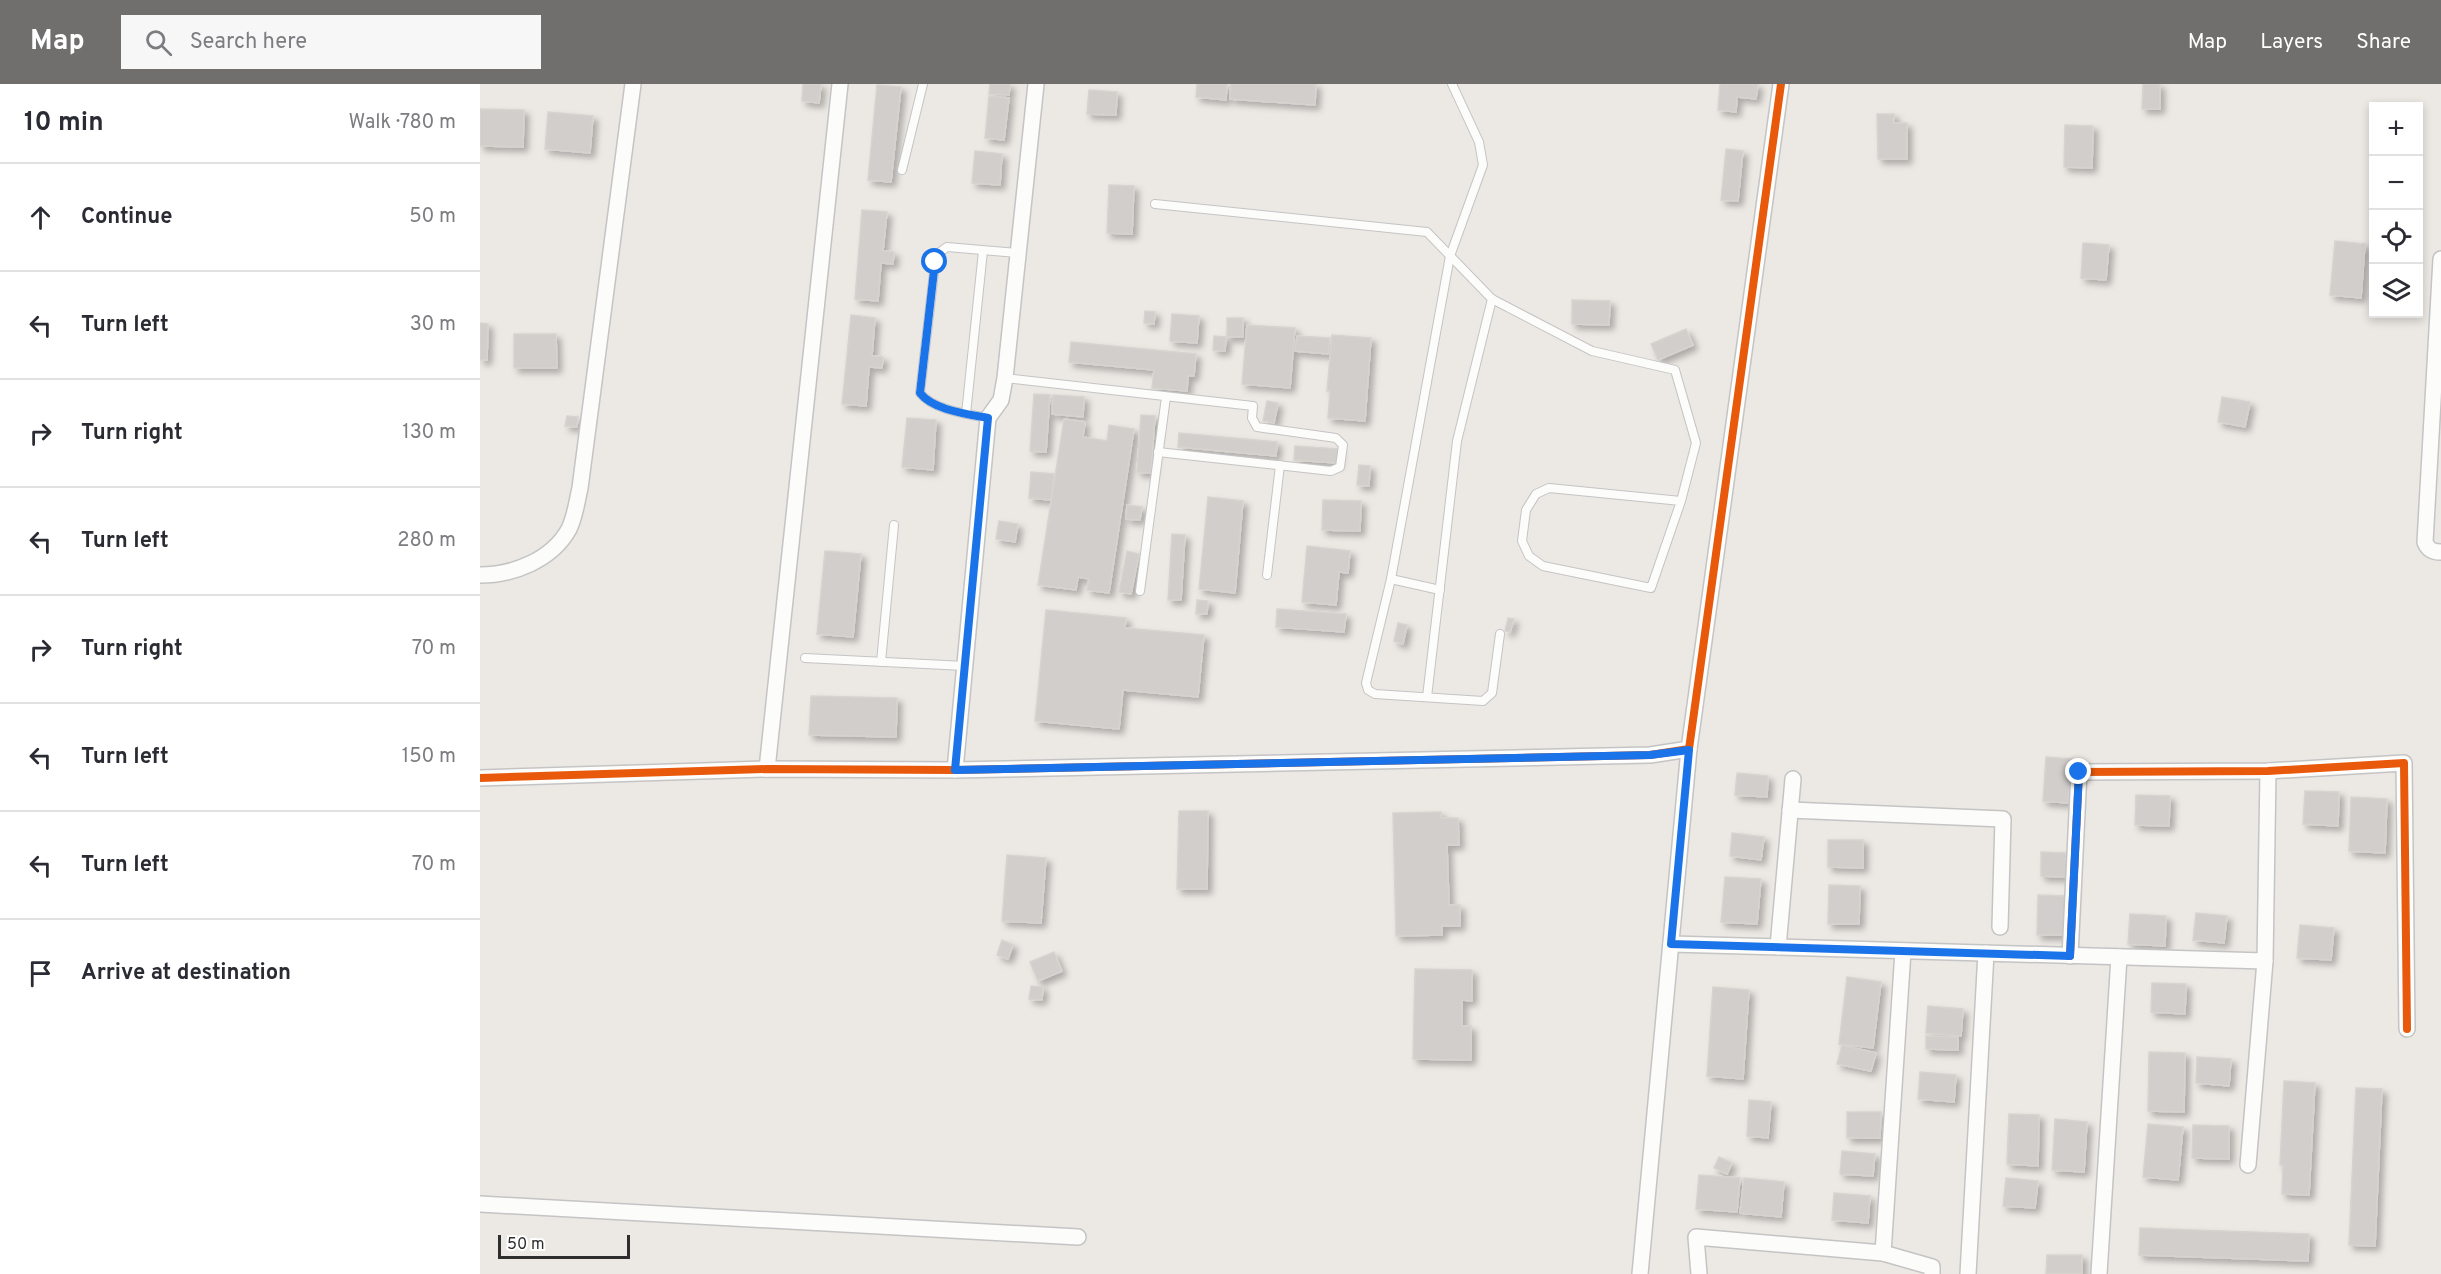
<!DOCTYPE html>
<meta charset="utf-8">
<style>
:root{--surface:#fff;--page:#f7f7f7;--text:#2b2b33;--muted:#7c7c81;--line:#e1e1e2;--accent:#706f6e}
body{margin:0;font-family:Overpass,sans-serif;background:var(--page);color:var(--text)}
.controls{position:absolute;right:18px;top:18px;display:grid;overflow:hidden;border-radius:0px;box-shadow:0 3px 9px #0003}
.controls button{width:54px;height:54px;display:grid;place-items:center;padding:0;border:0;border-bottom:2px solid var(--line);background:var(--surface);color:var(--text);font:30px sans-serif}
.scale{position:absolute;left:18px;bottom:15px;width:132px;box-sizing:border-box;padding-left:6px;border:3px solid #2e2e2e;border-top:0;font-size:16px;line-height:21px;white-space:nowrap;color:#2e2e2e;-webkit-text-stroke:4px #fff;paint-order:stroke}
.stop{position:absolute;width:18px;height:18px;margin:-14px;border:4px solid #1a73e8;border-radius:50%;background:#fff}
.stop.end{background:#1a73e8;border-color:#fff;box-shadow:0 2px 6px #0008}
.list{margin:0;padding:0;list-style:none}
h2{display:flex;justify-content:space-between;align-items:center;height:78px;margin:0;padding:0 24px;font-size:26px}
h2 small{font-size:20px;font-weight:400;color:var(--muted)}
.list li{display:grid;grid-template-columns:39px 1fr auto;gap:18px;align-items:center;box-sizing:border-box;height:108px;padding:0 24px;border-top:2px solid var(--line)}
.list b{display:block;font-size:22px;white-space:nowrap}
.list em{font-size:20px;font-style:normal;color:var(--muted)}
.icon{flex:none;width:33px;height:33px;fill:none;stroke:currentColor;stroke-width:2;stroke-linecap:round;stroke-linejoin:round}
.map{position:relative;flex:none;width:1961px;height:1190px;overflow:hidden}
header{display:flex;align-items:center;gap:36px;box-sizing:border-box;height:84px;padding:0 30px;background:var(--accent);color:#fff}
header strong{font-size:28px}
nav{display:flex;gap:33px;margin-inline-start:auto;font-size:21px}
.search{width:420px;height:54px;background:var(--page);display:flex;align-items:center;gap:15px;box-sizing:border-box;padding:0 21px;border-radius:0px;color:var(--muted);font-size:22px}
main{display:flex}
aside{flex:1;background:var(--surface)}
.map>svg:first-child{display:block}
.building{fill:#d1cecb;stroke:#d7d4d0;stroke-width:1.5;filter:url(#shadow)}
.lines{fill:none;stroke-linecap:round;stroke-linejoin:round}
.lane-casing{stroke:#c5c4c5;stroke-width:10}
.street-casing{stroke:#c5c4c5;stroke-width:18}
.lane{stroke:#fcfcfb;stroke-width:8}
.street{stroke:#fcfcfb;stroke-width:15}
.cycleway-casing{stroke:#fff;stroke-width:11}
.cycleway{stroke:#e8590c;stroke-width:8}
.route{stroke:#1a73e8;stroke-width:8}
</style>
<header>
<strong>Map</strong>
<div class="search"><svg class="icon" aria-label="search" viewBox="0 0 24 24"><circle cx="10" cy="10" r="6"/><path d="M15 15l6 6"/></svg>Search here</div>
<nav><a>Map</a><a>Layers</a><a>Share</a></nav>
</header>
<main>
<aside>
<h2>10 min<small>Walk · 780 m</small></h2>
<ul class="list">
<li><svg class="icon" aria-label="ahead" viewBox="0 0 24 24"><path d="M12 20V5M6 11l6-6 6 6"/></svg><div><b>Continue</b></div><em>50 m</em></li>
<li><svg class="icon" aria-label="left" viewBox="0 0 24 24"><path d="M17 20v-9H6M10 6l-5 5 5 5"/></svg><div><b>Turn left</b></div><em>30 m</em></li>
<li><svg class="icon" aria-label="right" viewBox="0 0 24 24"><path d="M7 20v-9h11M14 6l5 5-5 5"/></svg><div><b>Turn right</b></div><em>130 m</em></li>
<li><svg class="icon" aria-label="left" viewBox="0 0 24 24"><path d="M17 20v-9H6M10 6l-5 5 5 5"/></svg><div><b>Turn left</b></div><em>280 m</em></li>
<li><svg class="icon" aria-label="right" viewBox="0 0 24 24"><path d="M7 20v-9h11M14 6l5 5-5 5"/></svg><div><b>Turn right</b></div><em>70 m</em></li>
<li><svg class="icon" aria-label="left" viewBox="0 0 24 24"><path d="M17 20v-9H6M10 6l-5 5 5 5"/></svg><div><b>Turn left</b></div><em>150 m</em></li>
<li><svg class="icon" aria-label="left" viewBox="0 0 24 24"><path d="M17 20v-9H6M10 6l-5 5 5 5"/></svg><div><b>Turn left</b></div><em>70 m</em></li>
<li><svg class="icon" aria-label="arrive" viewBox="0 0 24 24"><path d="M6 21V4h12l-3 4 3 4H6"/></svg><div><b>Arrive at destination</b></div></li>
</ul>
</aside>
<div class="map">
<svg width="1961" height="1190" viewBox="0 0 1961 1190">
<defs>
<filter id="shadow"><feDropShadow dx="4.5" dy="4.5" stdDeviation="3" flood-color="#0004"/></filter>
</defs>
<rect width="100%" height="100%" fill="#ece8e4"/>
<g class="building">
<polygon points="323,0 341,0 339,19 322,17"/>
<polygon points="510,0 530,0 529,11 509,10"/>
<polygon points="717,0 747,0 746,16 716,13"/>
<polygon points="751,0 836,0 835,21 750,15"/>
<polygon points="1240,0 1278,0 1276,15 1257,13 1256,28 1238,26"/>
<polygon points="1663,0 1680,0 1680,25 1662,25"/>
<polygon points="397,1 421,3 411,98 388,96"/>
<polygon points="609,6 637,8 636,31 607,30"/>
<polygon points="509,12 529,14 524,56 505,54"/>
<polygon points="0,25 44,26 43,63 0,62"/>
<polygon points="68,28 113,32 110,69 65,65"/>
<polygon points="1397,30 1414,30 1414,39 1427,39 1427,75 1398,75"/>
<polygon points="1585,41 1613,42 1612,84 1584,83"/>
<polygon points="1246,65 1263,67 1258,117 1241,116"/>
<polygon points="495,67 522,70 520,101 492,99"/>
<polygon points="629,101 654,102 652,150 627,149"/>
<polygon points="382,126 407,128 403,167 414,168 413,180 401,179 398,217 375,215"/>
<polygon points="1855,157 1885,160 1881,214 1850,211"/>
<polygon points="1603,159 1629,161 1626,196 1601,194"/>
<polygon points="1092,216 1130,217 1129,241 1092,240"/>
<polygon points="665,227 675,228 674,240 664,239"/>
<polygon points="692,230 719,232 717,259 690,257"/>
<polygon points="371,231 395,234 392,272 403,273 402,284 389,283 386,322 362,320"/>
<rect x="747" y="234" width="16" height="19"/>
<polygon points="0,239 8,240 7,276 0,276"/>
<polygon points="767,241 815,244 810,304 762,300"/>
<polygon points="1206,245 1213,261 1178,276 1171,260"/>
<polygon points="34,250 76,250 77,284 34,284"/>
<polygon points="852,251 891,254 885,337 848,334 850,307 847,307"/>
<polygon points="734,252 746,253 745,267 733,266"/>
<polygon points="817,252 850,254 848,270 815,267"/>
<polygon points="591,258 716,270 714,292 708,292 707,307 672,304 674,286 589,278"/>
<polygon points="554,310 570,311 566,368 550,367"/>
<polygon points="573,311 604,313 603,333 572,330"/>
<polygon points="1742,313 1770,318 1765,343 1738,338"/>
<polygon points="787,317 798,319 794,339 783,337"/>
<polygon points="661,331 675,332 671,389 657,388"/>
<polygon points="87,332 98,333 97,343 85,342"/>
<polygon points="427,334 456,336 453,386 422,383"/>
<polygon points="584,335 605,338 603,353 627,357 629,341 654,345 629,509 607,506 609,495 598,493 596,506 558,501"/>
<polygon points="699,349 797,358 796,372 698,363"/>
<polygon points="815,362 858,365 857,379 814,376"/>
<polygon points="879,381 890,382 889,402 877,401"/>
<polygon points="551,388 574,390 571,416 549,414"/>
<polygon points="728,413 763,417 755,509 719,505"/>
<polygon points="843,416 881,417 880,447 842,446"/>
<polygon points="647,421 662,423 660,436 646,435"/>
<polygon points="519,437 538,440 535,458 516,455"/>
<polygon points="692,450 705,451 701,516 688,516"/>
<polygon points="827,462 870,467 868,489 859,488 856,521 822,518"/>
<polygon points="345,467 381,470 373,553 337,550"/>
<polygon points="647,467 659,470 651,510 639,508"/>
<polygon points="717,516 728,517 727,530 716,530"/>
<polygon points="797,525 866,530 864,548 796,543"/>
<polygon points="566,526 646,534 645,544 724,551 718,613 643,606 639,645 555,637"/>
<polygon points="1028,534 1034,535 1030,548 1025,547"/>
<polygon points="918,539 927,541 923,560 914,557"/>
<polygon points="331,612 417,614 416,653 329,651"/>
<polygon points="1566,673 1592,675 1588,719 1563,717"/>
<polygon points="1257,689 1288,692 1287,713 1255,711"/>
<polygon points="1825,707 1859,708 1858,742 1823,740"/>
<polygon points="1656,711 1690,712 1689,742 1655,741"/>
<polygon points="1871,713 1907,715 1905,769 1869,767"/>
<polygon points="699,727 728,727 727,805 697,805"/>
<polygon points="961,728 961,734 978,734 979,761 967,761 969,821 980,821 980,842 962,842 962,851 916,852 913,729"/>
<polygon points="1252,749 1284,753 1281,776 1250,772"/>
<polygon points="1348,756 1383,756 1383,784 1348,783"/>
<polygon points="1561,768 1586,769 1586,793 1561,792"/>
<polygon points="527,771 566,774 561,839 522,837"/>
<polygon points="1245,793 1281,795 1277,840 1241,838"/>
<polygon points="1349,801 1380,802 1379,840 1348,840"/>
<polygon points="1558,811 1585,812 1584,851 1557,851"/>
<polygon points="1716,829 1747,832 1744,859 1713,856"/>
<polygon points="1650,830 1686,832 1685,862 1648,860"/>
<polygon points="1820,841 1854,844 1851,876 1817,874"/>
<polygon points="522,856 533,861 528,875 517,871"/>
<polygon points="574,868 582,887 558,897 550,878"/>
<polygon points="935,885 992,886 992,917 982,916 982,942 991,942 991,976 933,975"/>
<polygon points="1367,893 1401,898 1393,964 1359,960"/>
<polygon points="1672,899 1706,900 1705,930 1671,928"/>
<polygon points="551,902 563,903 562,916 549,915"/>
<polygon points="1233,903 1269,906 1263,995 1227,992"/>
<polygon points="1448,922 1483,925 1481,952 1446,949"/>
<polygon points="1446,952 1478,953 1478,966 1446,965"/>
<polygon points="1362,961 1396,969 1391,987 1357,980"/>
<polygon points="1669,968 1705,969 1704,1028 1668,1027"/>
<polygon points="1717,973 1751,975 1749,1002 1716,999"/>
<polygon points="1440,988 1476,991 1474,1018 1438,1015"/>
<polygon points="1804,997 1835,999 1829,1111 1802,1110 1803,1081 1800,1081"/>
<polygon points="1876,1004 1902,1005 1895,1162 1869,1161"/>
<polygon points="1269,1016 1291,1018 1288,1054 1267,1052"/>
<polygon points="1367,1028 1401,1028 1400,1054 1367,1054"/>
<polygon points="1529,1030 1559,1031 1558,1082 1527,1080"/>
<polygon points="1575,1035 1607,1038 1604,1088 1572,1086"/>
<polygon points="1668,1040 1703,1043 1698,1096 1663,1093"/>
<polygon points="1713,1041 1749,1042 1749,1075 1712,1074"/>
<polygon points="1362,1067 1395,1070 1393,1092 1360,1090"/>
<polygon points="1239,1073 1252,1079 1247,1090 1234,1084"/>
<polygon points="1219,1091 1260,1094 1257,1128 1216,1125"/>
<polygon points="1264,1094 1304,1098 1301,1133 1260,1129"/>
<polygon points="1526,1094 1558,1097 1555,1124 1523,1122"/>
<polygon points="1354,1109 1390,1112 1388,1139 1352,1136"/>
<polygon points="1660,1144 1829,1150 1828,1177 1659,1171"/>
<polygon points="1567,1171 1602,1171 1602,1190 1566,1190"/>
</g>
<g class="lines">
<defs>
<g id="lane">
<polyline points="972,0 999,58 1003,81 970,172 911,495 886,599 888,606 895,610 1003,617 1012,609 1020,550"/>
<polyline points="422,86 443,0"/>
<polyline points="675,120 947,148 1012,215 1112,267 1195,286 1216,359 1201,417 1171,504 1063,482 1049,472 1042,457 1046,426 1056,410 1069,404 1201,417"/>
<polyline points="525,294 773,322 772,334 777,343 856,354 863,361 860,383 851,387 678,368"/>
<polyline points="486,330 503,167"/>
<path d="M508,334C487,330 453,326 440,309L456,171L467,163L537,169"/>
<polyline points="787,491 800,381"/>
<polyline points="911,495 960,506"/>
<polyline points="660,507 686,313"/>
<polyline points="325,574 485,582"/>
<polyline points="401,578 414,441"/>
<polyline points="947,613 977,357 1012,215"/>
</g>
<g id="street">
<path d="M1961,175L1945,458C1948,466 1953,468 1961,468"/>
<path d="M0,491C33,491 72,476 89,445C95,433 97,417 100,404L153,0"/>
<polyline points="287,685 360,0"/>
<polyline points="475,686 508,334 521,316 525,294 556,0"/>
<polyline points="0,694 287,685 475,686 1170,671 1209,665 1301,0"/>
<polyline points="1310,726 1523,735 1520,843"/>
<polyline points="1191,860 1785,877"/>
<polyline points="1298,863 1313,695"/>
<polyline points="1590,872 1599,688 1788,687 1924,679 1927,945"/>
<polyline points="1768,1081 1785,877 1788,687"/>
<polyline points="0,1120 598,1153"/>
<polyline points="1403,1169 1423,867"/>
<polyline points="1160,1190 1209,665"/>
<polyline points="1219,1190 1216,1153 1403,1169 1452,1183 1452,1190"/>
<polyline points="1488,1190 1506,869"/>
<polyline points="1619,1190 1639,873"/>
</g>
</defs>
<use href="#lane" class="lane-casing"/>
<use href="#street" class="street-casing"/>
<use href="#lane" class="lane"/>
<use href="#street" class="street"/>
<defs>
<g id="cycleway">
<polyline points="0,694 287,685 475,686 1170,671 1209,665 1301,0"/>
<polyline points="1590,872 1599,688 1788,687 1924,679 1927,945"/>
</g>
</defs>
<use href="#cycleway" class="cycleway-casing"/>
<use href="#cycleway" class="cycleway"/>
</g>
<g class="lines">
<path class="route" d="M455,178L440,309C453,326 487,330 508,334L475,686L1170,671L1209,666L1191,860L1590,872L1599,688"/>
</g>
</svg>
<div class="controls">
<button>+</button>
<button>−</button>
<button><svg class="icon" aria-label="locate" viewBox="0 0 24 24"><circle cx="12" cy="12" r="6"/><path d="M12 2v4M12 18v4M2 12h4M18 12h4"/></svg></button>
<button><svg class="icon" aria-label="layers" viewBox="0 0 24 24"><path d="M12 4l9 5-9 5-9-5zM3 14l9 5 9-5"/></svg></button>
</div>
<div class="scale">50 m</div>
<div class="stop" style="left:455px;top:178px"></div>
<div class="stop end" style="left:1599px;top:688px"></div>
</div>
</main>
